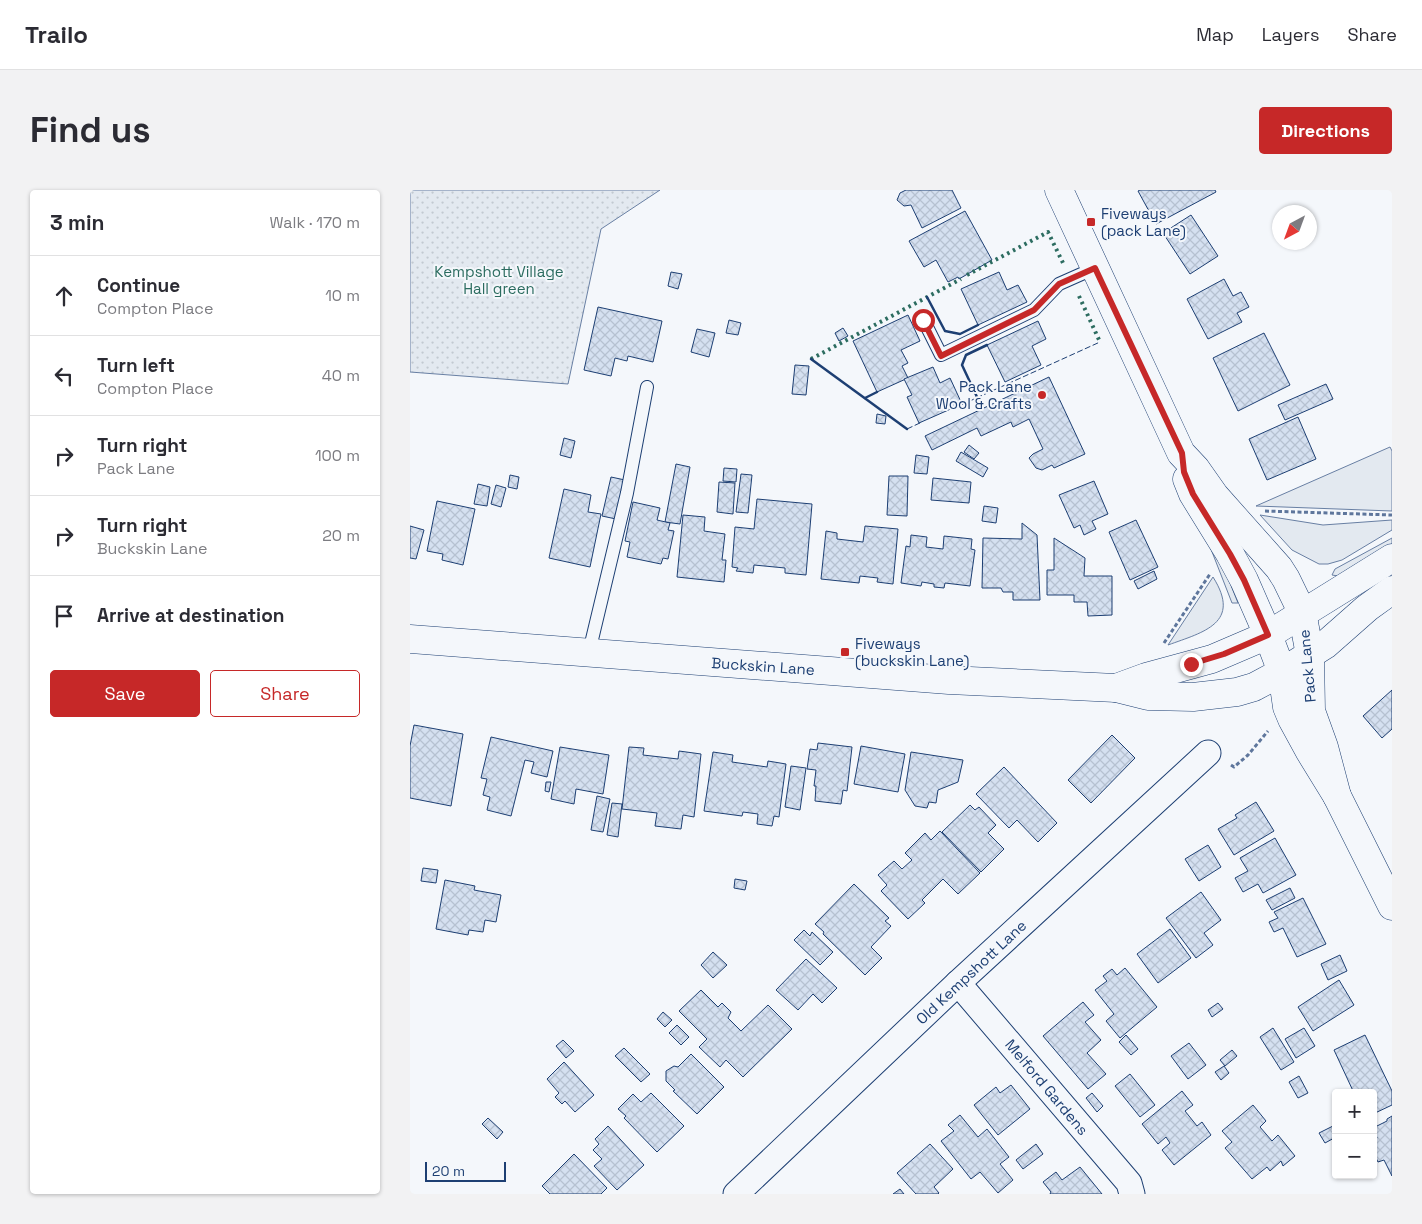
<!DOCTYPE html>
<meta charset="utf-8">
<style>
:root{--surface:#fff;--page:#f2f2f3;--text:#2b2b33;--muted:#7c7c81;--line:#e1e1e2;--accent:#c62828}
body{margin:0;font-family:"Space Grotesk",sans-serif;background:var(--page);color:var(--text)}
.controls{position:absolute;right:15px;bottom:15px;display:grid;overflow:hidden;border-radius:5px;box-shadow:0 1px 4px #0004}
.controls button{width:45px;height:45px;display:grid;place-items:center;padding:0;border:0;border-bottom:1px solid var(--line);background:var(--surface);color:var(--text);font:25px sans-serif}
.compass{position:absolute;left:862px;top:15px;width:45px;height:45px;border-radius:50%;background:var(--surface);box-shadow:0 1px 4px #0004;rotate:221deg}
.scale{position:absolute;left:15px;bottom:12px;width:81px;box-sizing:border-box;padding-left:5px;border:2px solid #1d3f73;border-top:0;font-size:14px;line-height:18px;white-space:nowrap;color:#1d3f73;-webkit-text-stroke:4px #f4f7fb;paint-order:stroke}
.stop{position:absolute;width:15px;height:15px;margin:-11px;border:4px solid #c62828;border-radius:50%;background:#fff}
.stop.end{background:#c62828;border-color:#fff;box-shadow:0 1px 5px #0008}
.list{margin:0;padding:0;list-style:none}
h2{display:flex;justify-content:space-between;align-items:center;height:65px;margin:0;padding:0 20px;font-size:21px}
h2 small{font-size:16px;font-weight:400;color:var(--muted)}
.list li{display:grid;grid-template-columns:32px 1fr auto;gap:15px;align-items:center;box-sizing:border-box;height:80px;padding:0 20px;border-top:1px solid var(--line)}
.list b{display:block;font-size:19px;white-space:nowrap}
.list p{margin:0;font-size:16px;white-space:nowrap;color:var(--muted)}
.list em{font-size:16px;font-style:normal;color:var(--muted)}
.actions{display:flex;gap:10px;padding:15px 20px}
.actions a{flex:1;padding:11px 0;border:1px solid var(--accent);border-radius:5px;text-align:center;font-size:18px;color:var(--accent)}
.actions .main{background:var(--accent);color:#fff}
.icon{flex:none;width:28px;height:28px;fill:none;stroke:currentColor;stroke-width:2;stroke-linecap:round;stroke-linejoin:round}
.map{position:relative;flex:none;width:982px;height:1004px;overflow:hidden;border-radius:5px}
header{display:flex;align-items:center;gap:30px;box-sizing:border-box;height:70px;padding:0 25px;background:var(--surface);border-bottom:1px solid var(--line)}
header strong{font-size:24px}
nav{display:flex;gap:28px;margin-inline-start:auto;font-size:18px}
.intro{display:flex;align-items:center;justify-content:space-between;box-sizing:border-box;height:120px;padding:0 30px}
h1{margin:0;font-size:35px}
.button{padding:12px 22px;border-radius:5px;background:var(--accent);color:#fff;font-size:18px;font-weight:700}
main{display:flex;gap:30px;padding:0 30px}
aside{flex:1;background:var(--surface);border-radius:5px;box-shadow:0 1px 4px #0004}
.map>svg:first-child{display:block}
.green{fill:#e3e9f0;stroke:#687fa3}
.park{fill:url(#park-dots);stroke:#687fa3}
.building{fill:url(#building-cross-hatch);stroke:#1d3f73}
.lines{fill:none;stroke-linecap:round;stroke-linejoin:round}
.lane-casing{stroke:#1d3f73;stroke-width:14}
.street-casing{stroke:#1d3f73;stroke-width:27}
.secondary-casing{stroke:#1d3f73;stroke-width:29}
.path{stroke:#5e769c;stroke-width:3;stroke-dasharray:4 2.5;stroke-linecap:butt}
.lane{stroke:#f4f7fb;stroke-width:12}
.street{stroke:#f4f7fb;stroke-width:25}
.secondary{stroke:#f4f7fb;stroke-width:28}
.hedge{stroke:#2c6c60;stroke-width:4;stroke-dasharray:2.5 4;stroke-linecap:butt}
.fence{stroke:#1d3f73;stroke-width:1;stroke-dasharray:6 2.5;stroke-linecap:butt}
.wall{stroke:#1d3f73;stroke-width:2.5}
.route{stroke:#c62828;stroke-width:6}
.poi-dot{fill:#c62828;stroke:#f4f7fb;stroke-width:2}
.labels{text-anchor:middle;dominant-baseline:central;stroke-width:4;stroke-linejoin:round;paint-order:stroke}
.poi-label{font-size:15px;fill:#1d3f73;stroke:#f4f7fb;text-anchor:start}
.park-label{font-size:15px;fill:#2c6c60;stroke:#f4f7fb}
.street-label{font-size:15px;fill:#1d3f73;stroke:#f4f7fb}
</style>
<header>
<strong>Trailo</strong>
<nav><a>Map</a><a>Layers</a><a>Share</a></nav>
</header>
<div class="intro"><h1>Find us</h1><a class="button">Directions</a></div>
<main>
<aside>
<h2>3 min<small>Walk · 170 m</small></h2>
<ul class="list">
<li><svg class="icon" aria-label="ahead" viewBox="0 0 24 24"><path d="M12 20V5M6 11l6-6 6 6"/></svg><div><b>Continue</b><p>Compton Place</p></div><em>10 m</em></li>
<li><svg class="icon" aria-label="left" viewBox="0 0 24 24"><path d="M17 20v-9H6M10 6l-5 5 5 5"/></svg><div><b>Turn left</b><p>Compton Place</p></div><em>40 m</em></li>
<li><svg class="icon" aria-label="right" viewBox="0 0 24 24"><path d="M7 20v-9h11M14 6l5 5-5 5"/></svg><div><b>Turn right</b><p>Pack Lane</p></div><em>100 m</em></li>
<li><svg class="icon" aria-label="right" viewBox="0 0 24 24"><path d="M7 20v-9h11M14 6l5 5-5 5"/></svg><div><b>Turn right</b><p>Buckskin Lane</p></div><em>20 m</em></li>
<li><svg class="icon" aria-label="arrive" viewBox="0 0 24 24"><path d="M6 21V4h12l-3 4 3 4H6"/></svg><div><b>Arrive at destination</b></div></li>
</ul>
<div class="actions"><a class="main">Save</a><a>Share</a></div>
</aside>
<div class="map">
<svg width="982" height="1004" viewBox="0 0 982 1004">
<defs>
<pattern id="park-dots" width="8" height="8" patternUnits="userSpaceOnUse" patternTransform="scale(1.25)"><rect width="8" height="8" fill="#e3e9f0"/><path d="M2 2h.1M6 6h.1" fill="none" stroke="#c2c9d1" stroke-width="1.8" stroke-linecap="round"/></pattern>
<pattern id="building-cross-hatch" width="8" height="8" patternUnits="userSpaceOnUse" patternTransform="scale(1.25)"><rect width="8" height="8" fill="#d5e0f0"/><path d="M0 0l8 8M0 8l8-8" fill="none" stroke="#b6c1d1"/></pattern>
</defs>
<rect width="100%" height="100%" fill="#f4f7fb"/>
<g class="green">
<polygon points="980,257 982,261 982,321 846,316"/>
<polygon points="850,325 913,335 982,330 982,340 932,370 918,374 909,374 882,360"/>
<polygon points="982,348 982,358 928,386 922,385 925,379"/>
<polygon points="797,349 816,383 828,413 822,413"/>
<path d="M803,387C832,433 794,442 758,455Z"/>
</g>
<polygon class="park" points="0,0 250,0 191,39 158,194 0,182"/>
<g class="building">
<polygon points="496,0 542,0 551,18 512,38 501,15 494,16 487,10 490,3"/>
<polygon points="730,0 805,0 806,2 746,34 728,1"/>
<polygon points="555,21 582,70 549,89 548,87 538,92 526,70 514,77 499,51"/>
<polygon points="781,25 808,66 780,84 753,43"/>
<polygon points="261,82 272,84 268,99 258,96"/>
<polygon points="589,82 597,100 608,95 617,112 568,135 551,99"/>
<polygon points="814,89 823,106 831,102 839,117 827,123 832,132 798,149 777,109"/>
<polygon points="188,117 252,131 243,172 218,166 217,171 205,168 201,186 174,180"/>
<polygon points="498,125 510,151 491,160 498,173 492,176 498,188 467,202 443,151"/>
<polygon points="319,130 331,133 328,145 316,143"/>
<polygon points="628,131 636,149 622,156 631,175 595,192 577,155"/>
<polygon points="433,138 438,146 429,151 425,143"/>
<polygon points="287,139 305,143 299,167 281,162"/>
<polygon points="854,143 880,195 828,221 803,168"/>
<polygon points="385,175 399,176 396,205 382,204"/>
<polygon points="523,177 530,193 540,188 552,214 509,233 497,207 502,205 494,189"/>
<polygon points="639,187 675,264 644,278 642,275 632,280 626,278 619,268 623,264 633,259 619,229 603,237 601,232 571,246 567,238 522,260 515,246"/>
<polygon points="916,194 923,209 875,230 868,215"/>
<polygon points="467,224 476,226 475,234 466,233"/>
<polygon points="888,227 906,269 857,290 839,249"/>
<polygon points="154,248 165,251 161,268 150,265"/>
<polygon points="559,255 569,263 564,269 554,262"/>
<polygon points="551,262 578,278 573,287 546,271"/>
<polygon points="506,265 519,267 517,284 504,283"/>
<polygon points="266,274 280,277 270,334 255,332"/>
<polygon points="314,278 327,279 326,292 313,291"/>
<polygon points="331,284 342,285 338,323 326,322"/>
<polygon points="100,285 109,287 107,299 98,297"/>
<polygon points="479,286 498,286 497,326 477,325"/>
<polygon points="201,287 215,290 206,329 192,326"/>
<polygon points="523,288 561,292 559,313 521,310"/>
<polygon points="684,291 698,324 682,331 686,339 674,345 670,335 664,338 649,305"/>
<polygon points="309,292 325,293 323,324 307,322"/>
<polygon points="68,294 80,297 77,316 64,314"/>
<polygon points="86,295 96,298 91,317 81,314"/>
<polygon points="154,299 181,305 178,322 191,324 180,377 139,368"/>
<polygon points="347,309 402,314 396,385 375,383 375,378 344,375 343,383 326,381 328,378 322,377 325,337 344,339"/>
<polygon points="27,311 65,319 53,375 32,370 33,364 17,361"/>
<polygon points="223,312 250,318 247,330 260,333 258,340 264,341 258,369 253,368 251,374 217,367 220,352 215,351"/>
<polygon points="574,316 588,318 586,333 572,331"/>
<polygon points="273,325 295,327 294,341 315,344 312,370 316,370 314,392 267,387"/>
<polygon points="726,330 748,377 720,390 699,342"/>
<polygon points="612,333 627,345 630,410 603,410 603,402 593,402 591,398 572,398 573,348 612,349"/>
<polygon points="0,336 14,340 6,369 0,368"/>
<polygon points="455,336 488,339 483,394 467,392 468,388 450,386 449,393 411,389 416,341 427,343 427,349 453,352"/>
<polygon points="501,345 517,347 516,357 533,359 534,346 562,349 561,359 565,360 560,396 535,393 534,398 524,397 524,394 512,392 511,396 491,393 496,356 500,357"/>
<polygon points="644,348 675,368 674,386 702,386 702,425 678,426 677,412 664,412 664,405 637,405 637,380 644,380"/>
<polygon points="744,381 747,389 728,399 724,391"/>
<polygon points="982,500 982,539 972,548 953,526"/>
<polygon points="4,535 53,544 41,616 0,608 0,556"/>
<polygon points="702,545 725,568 681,613 658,590"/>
<polygon points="81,547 143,561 137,587 121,583 124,572 115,570 101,626 77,620 80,607 73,605 77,589 71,588"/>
<polygon points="408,553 442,557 437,601 433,600 431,614 405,611 406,596 404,596 406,580 397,579 400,559 407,560"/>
<polygon points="451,556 495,564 488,602 444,594"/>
<polygon points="150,557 199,565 193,604 166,599 164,614 141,609"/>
<polygon points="219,557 234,558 233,565 268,569 269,561 291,564 284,627 273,625 271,639 245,636 247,623 212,619"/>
<polygon points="303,562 323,565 322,572 357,577 358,571 376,574 369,627 364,626 362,636 347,634 348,624 333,622 332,626 294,621"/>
<polygon points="501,562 553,570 548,592 528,600 526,613 519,612 517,618 505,616 495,600"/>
<polygon points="381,576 396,578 390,620 375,617"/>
<polygon points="594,577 647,633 628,652 607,630 599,638 566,604"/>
<polygon points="136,592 141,592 139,602 135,601"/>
<polygon points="187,606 200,609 193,642 181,640"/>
<polygon points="846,612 864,641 824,665 808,639 827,628 825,625"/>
<polygon points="202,613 212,614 208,647 197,645"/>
<polygon points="560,615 565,620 569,617 586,635 578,643 594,659 571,682 532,642"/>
<polygon points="530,641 570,683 548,704 533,689 512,710 515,713 498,729 471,701 477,695 468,685 484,671 492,679 502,670 495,663 515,643 521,650"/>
<polygon points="865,648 886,685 853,703 848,694 833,702 825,688 838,681 830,668"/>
<polygon points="798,655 811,677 789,691 775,669"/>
<polygon points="13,678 28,680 26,693 11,691"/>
<polygon points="325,689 337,691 335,700 324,698"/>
<polygon points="35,690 65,696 64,700 91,705 86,732 75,730 73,742 59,740 58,745 26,739"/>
<polygon points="444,694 479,728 475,731 481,736 461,757 472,768 455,785 413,744 414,742 405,734"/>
<polygon points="880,698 885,708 862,720 856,710"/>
<polygon points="791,702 811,730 794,743 803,755 786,768 756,728"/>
<polygon points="893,708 916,754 887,767 873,738 864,742 859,732 868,728 864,722"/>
<polygon points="760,739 781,768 748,793 727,764"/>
<polygon points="394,740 400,746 402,742 423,762 410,775 384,750"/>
<polygon points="303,762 317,775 303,788 291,775"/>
<polygon points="930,765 937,781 918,790 911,774"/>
<polygon points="396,769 427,798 412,813 403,804 388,820 366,800"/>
<polygon points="715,778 747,817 710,848 696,831 704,824 685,800 697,791 693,786 702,779 707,785"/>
<polygon points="929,790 944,815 903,841 888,817"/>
<polygon points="291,800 308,817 312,813 321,822 318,828 331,841 358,815 382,839 333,887 316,870 310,877 289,857 297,849 269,821"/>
<polygon points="673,812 684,825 675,832 691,850 677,863 696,884 678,899 633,846"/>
<polygon points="808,813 813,819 802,827 798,820"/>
<polygon points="253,822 262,830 255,837 247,829"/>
<polygon points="267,835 279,847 271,855 259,843"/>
<polygon points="863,838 884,872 871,880 850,847"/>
<polygon points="894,838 905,856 886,868 875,849"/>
<polygon points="716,845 728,859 721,865 709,852"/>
<polygon points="955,845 982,901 982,915 963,924 963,903 944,903 924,860"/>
<polygon points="153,850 164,861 156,868 146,856"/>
<polygon points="779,853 796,875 778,889 761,866"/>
<polygon points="214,858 240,884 231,892 205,866"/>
<polygon points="822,860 827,866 815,876 810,870"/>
<polygon points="281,864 314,897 287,924 263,901 265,900 256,891 256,881 264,876 268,877"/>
<polygon points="154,872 184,905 165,922 155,911 152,914 145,907 149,903 137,889"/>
<polygon points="814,876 819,883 811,890 805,882"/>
<polygon points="720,884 745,915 730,927 705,896"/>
<polygon points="889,886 898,903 888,908 879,892"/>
<polygon points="601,895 620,919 588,945 564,915 586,897 590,903"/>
<polygon points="772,901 783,915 775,921 787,936 792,932 801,945 764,975 752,960 760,953 756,947 748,954 732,934"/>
<polygon points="241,903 274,936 247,962 214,928 216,926 208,919 223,904 231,912"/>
<polygon points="682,903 693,916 687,922 676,908"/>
<polygon points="843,915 856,931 850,937 862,951 868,945 885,966 873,976 871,971 860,981 857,977 842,989 815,958 822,952 812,941"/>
<polygon points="550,925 568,947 577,939 599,967 590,974 603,990 588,1003 570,982 561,989 531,951 544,941 538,935"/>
<polygon points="982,926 982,986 974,970 968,972 963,962 963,950 967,948 963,938 977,931 977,929"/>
<polygon points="78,928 93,942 87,949 72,934"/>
<polygon points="198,936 234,975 207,1000 184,976 192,969 183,960 189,954 185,949"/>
<polygon points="923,936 926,941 926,947 915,953 909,943"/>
<polygon points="520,954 543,979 524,997 529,1003 528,1004 506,1004 487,983"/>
<polygon points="626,954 633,964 613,979 606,970"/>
<polygon points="164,964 197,998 191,1004 140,1004 132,996"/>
<polygon points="670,977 692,1004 640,1004 641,1002 633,992 646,982 652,990"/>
<polygon points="490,999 494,1004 483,1004"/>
</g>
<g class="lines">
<defs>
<g id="lane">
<polyline points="513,129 531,165 624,120 649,94 685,78"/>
<polyline points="179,462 217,303 237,197"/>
</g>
<g id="street">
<polyline points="548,793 719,993 722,1004"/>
<polyline points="326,1004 548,793 798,563"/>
</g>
<g id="secondary">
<polyline points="649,0 771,263 786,279 805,306 869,378 876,389 892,422 900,465 901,521 914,557 927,606"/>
<polyline points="777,289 783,304 820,364 834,390 858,445 872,482 877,517 882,529 900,562 927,606 982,716"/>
<polyline points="0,449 539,490 706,498 738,506 783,507 827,502 844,497 872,482 915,455 957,418 982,400"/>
<polyline points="706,498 736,487 802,469 858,445 982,368"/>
</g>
</defs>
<use href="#lane" class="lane-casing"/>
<use href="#street" class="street-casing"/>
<use href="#secondary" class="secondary-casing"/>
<g class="path">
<polyline points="855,321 982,325"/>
<polyline points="754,453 800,384"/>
<polyline points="821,575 824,577 838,565 858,541"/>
</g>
<use href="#lane" class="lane"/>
<use href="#street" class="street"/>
<use href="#secondary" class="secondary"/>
<g class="hedge">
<polyline points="557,85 638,42 654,75"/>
<polyline points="669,106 690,152"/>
<polyline points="401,169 551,89"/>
</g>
<g class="fence">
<polyline points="551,215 690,152"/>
<polyline points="497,239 512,232"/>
</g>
<g class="wall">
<polyline points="517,107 535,141 550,144 568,135"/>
<polyline points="401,169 497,239"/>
<polyline points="567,207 552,175 556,165 577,155"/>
<polyline points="455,208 467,202"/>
</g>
</g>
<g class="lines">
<polyline class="route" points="513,130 531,166 624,120 649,94 685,78 772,263 774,282 783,304 820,364 834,390 858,445 814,464 781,474"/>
</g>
<g class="poi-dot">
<rect x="676" y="27" width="10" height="10" rx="2.5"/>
<circle cx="632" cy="205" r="5"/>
<rect x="430" y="457" width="10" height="10" rx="2.5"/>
</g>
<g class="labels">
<g class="poi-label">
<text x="691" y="23">Fiveways<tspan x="691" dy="17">(pack Lane)</tspan></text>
<text x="622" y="196" text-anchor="end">Pack Lane<tspan x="622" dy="17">Wool &amp; Crafts</tspan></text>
<text x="445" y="453">Fiveways<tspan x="445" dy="17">(buckskin Lane)</tspan></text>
</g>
<g class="park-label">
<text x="89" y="81">Kempshott Village<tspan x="89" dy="17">Hall green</tspan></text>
</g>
<g class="street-label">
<text transform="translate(353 476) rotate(4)">Buckskin Lane</text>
<text transform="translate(897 476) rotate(-95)">Pack Lane</text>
<text transform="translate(561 782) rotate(-43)">Old Kempshott Lane</text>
<text transform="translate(637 897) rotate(50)">Melford Gardens</text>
</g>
</g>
</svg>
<div class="controls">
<button>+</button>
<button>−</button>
</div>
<svg class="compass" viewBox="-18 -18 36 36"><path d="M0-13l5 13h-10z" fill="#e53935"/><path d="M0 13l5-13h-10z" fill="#7c7c81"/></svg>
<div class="scale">20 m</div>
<div class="stop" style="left:513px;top:130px"></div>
<div class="stop end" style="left:781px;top:474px"></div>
</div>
</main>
